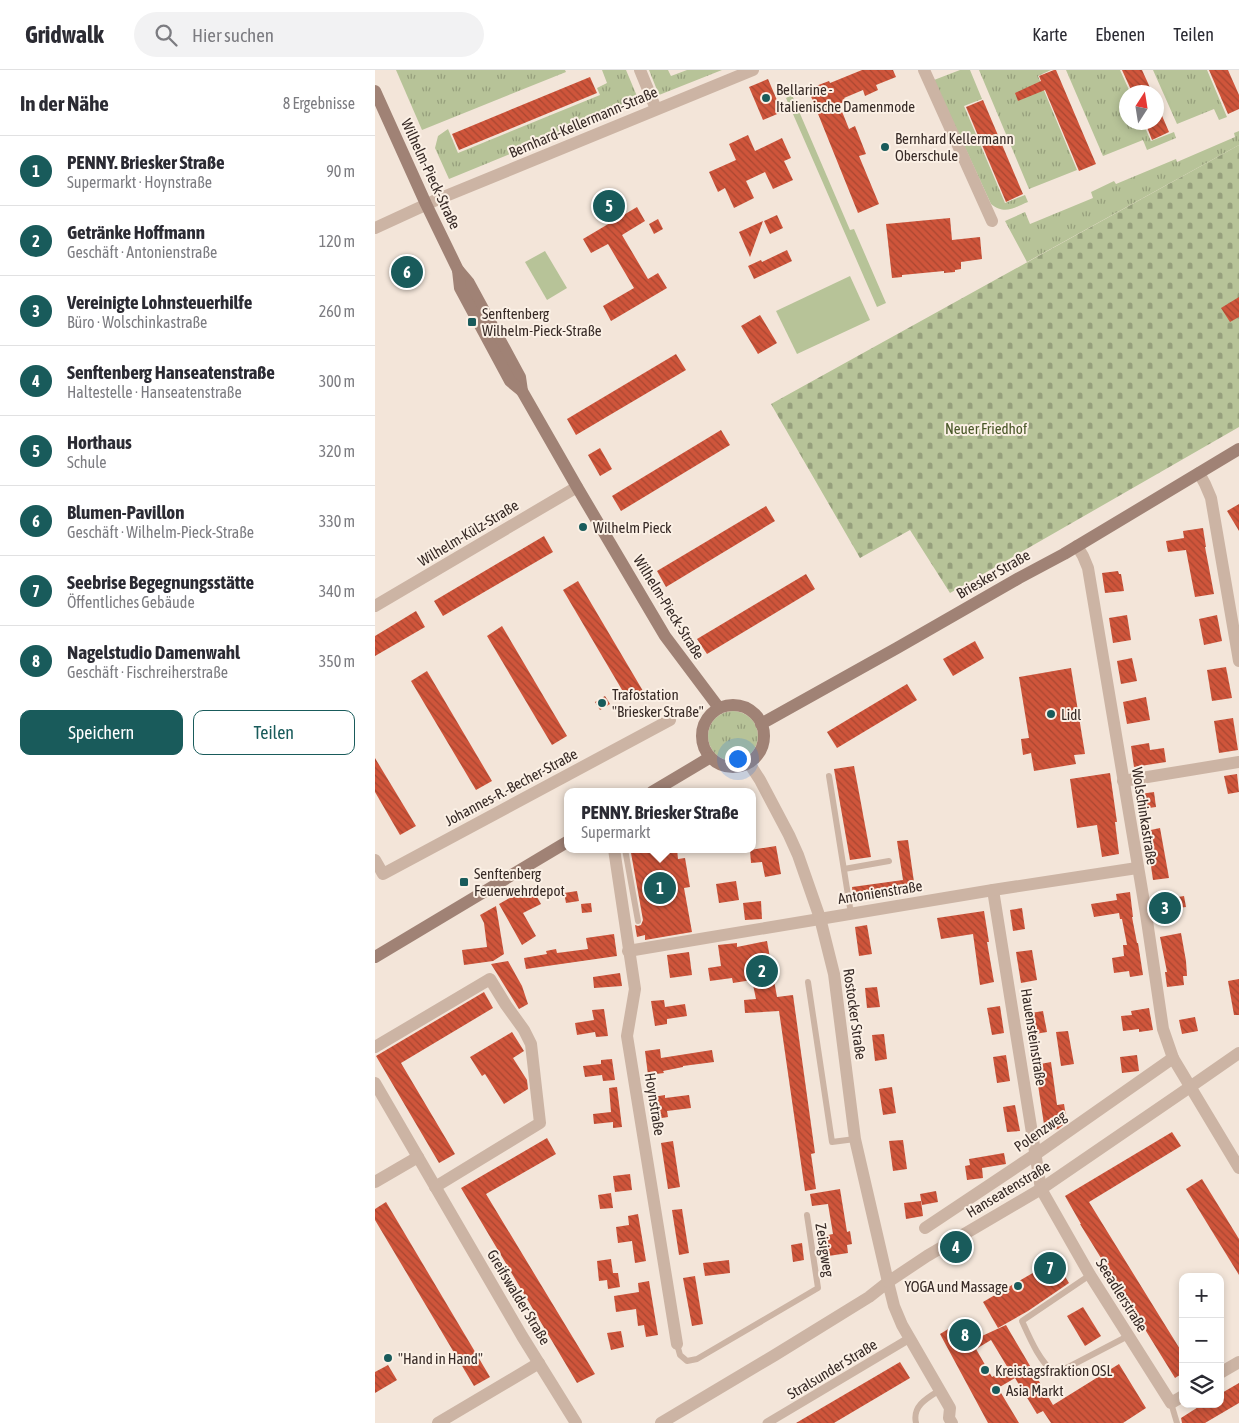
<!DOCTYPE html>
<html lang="de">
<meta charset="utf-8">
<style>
:root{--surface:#fff;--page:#f2f2f3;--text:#2b2b33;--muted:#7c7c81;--line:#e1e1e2;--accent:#195b5b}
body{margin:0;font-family:"Asap Condensed",sans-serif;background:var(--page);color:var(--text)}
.controls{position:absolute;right:15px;bottom:15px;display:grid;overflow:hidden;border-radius:10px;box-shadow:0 2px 8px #0003}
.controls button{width:45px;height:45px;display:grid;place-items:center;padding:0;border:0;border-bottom:1px solid var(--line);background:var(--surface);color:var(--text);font:25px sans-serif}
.compass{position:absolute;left:744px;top:15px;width:45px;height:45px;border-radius:50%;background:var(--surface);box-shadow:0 2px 8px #0003;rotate:12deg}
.you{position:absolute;left:362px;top:688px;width:18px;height:18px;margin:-12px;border:4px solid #fff;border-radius:50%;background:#1a73e8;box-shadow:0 0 0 8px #1a73e833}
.badge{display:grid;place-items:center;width:32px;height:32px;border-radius:50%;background:var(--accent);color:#fff;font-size:16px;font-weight:700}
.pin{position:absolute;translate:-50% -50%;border:2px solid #fff;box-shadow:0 1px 5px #0006}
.popup{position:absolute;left:189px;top:718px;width:192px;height:65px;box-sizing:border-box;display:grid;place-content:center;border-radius:10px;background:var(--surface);filter:drop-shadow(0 1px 4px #0005);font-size:16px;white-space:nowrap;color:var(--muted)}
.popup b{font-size:19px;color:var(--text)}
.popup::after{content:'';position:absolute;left:50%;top:100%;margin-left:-10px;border:10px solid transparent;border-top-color:var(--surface)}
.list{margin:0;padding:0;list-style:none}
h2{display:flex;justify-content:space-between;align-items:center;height:65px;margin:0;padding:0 20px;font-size:21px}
h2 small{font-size:16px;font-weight:400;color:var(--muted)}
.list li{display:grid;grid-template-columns:32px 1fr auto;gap:15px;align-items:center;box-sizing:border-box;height:70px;padding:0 20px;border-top:1px solid var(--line)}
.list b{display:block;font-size:19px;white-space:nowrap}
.list p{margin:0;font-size:16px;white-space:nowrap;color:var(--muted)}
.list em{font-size:16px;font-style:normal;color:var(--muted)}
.actions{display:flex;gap:10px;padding:15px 20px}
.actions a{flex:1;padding:11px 0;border:1px solid var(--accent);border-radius:10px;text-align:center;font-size:18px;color:var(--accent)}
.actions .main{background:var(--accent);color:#fff}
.icon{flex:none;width:28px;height:28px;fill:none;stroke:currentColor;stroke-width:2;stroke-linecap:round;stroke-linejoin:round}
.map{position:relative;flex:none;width:864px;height:1353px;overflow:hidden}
header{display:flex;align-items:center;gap:30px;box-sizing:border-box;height:70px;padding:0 25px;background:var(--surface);border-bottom:1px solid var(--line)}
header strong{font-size:24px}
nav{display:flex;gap:28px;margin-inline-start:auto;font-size:18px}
.search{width:350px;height:45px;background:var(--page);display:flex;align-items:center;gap:12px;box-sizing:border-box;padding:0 18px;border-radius:28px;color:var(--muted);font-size:19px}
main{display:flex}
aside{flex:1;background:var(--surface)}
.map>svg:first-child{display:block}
.grass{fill:url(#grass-tufts)}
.cemetery{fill:url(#cemetery-stones)}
.garden{fill:#b7c398}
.building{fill:url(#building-back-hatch);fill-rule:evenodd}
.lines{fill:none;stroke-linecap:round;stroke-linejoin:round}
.service{stroke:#ccb4a4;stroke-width:6}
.pedestrian{stroke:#ccb4a4;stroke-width:9}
.minor{stroke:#ccb4a4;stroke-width:12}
.tertiary{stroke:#ccb4a4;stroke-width:12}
.secondary{stroke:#a08275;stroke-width:12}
.poi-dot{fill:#195b5b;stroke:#fbf0e5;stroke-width:2}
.labels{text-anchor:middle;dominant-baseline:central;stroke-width:4;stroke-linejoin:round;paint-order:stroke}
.poi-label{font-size:15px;fill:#372a26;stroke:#fbf0e5;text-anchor:start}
.street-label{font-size:15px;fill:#372a26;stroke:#fbf0e5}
.park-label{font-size:15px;fill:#495728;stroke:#fbf0e5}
</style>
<header>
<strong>Gridwalk</strong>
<div class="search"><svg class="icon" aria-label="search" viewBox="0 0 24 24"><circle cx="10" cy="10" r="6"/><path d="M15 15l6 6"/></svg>Hier suchen</div>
<nav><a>Karte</a><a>Ebenen</a><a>Teilen</a></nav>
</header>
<main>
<aside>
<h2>In der Nähe<small>8 Ergebnisse</small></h2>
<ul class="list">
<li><span class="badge">1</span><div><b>PENNY. Briesker Straße</b><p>Supermarkt · Hoynstraße</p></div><em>90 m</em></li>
<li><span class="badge">2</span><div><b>Getränke Hoffmann</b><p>Geschäft · Antonienstraße</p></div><em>120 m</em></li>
<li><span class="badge">3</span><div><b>Vereinigte Lohnsteuerhilfe</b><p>Büro · Wolschinkastraße</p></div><em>260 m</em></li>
<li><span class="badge">4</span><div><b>Senftenberg Hanseatenstraße</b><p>Haltestelle · Hanseatenstraße</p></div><em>300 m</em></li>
<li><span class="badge">5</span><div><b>Horthaus</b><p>Schule</p></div><em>320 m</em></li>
<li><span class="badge">6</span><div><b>Blumen-Pavillon</b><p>Geschäft · Wilhelm-Pieck-Straße</p></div><em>330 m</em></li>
<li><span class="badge">7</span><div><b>Seebrise Begegnungsstätte</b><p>Öffentliches Gebäude</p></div><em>340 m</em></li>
<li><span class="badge">8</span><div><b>Nagelstudio Damenwahl</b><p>Geschäft · Fischreiherstraße</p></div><em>350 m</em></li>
</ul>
<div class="actions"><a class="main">Speichern</a><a>Teilen</a></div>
</aside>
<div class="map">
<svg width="864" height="1353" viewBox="0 0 864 1353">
<defs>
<pattern id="grass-tufts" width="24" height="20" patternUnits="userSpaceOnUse" patternTransform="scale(1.25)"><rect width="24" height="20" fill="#b7c398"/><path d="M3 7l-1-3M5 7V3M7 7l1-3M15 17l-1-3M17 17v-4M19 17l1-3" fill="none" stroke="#969f7c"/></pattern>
<pattern id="cemetery-stones" width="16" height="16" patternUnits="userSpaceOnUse" patternTransform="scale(1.25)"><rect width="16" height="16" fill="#b7c398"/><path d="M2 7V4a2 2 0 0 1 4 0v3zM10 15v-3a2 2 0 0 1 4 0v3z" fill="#969f7c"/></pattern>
<pattern id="building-back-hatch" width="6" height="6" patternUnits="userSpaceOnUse" patternTransform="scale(1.25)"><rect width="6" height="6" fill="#cf553b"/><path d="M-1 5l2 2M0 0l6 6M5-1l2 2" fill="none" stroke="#a94731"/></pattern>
</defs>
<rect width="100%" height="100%" fill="#f3e5d9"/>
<g class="grass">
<polygon points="21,0 190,0 191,2 47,60"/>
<polygon points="227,0 251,0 264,31 74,109 60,78 63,66 73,59 83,83 225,25 222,18 232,13"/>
<polygon points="274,0 293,0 296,6 312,0 347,0 284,25"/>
<path d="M585,0H595L607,29L589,36L630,133L650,125L653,132C638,138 630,145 616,134L559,10Z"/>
<polygon points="604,0 676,0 663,6 702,100 654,119"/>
<polygon points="691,0 745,0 755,22 752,22 752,52 768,53 776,71 799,62 801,68 772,80 768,70 728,86"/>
<polygon points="778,0 832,0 852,47 844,50 839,39 802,54"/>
<polygon points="864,61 864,75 652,192 630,151 650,142 655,154 718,128 716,122 739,111 741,114 801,89 802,92 860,67 859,63"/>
<circle cx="358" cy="666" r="25"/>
</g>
<polygon class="cemetery" points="864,75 864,357 575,523 535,460 485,488 396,334"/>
<g class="garden">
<polygon points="417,25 475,160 479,159 511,233 502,237 411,28"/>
<polygon points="170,181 192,218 172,230 150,192"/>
<polygon points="475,206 495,250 422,284 401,241"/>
</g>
<g class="building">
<polygon points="487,0 518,0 521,7 501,15 503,20 490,26 488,20 469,28 471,31 464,34 474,59 480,56 491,84 484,86 504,134 483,143 433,19 454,11 455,13"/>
<polygon points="679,0 681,0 721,94 704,101 670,20 643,31 640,23 666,11 664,6"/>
<polygon points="747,0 767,0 777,22 757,22"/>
<polygon points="834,0 853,0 864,25 864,39 853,44"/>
<polygon points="215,7 222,23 84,80 77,64"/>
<polygon points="393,9 407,42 388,50 374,17"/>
<polygon points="608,30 648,124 631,132 591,37"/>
<polygon points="782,34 794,62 777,70 770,52 782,52"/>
<polygon points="373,65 380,81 407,68 416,88 409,91 418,110 398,119 390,102 371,111 379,128 359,138 350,118 343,122 334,102 361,90 354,74"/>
<polygon points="262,137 270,151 247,165 273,209 283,203 292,218 236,251 228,236 259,218 233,174 216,183 208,169"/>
<polygon points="402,145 408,158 395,164 389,151"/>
<polygon points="575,148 577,170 605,167 607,189 586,192 586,199 580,200 580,202 569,203 569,201 527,205 527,207 517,208 511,154"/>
<polygon points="283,149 288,159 279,164 274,154"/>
<polygon points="388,151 375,187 364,162"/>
<polygon points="412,180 417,191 379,209 373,196 386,190 387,192"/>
<circle cx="32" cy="202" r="7"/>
<polygon points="864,227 864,247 855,252 846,238"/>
<polygon points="385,245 402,273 383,284 366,256"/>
<polygon points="301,284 311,300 201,365 192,349"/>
<polygon points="346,360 355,375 246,441 237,426"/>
<polygon points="225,378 237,399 225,406 213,385"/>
<polygon points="864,434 864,461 852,441"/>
<polygon points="391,436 400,451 291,517 282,501"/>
<polygon points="828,458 831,477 830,477 839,524 820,527 811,480 793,482 791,471 809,468 808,461"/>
<polygon points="169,466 178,482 68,546 59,531"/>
<polygon points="743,501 744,504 746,504 749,521 730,523 727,503"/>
<polygon points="431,504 440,519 332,584 322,569"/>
<polygon points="203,511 268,621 253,630 188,520"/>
<polygon points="41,541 50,557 0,586 0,566"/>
<polygon points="752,545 756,570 738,573 734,548"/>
<polygon points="842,545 847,571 829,575 824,549"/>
<polygon points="127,556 192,666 177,675 112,566"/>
<polygon points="600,571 609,588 578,606 568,589"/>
<polygon points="757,588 762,611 746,614 742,591"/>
<polygon points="851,597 857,628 837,631 832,600"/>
<polygon points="696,598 710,684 699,685 701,694 659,701 656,683 648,685 646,669 654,668 644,607"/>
<polygon points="52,601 117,711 101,720 36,611"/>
<polygon points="532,614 542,630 462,678 452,662"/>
<polygon points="230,626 235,634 225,640 220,632"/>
<polygon points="771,627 775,650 752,654 748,632"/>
<polygon points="858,648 863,680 844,683 839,651"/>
<polygon points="774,673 775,680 789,678 791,692 759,697 756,676"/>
<polygon points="0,688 41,756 25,765 0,722"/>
<polygon points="479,696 496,787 475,790 459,699"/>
<polygon points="735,703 742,752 740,752 744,784 727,787 722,755 702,758 695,709"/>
<polygon points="862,704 864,722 853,724 849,706"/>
<polygon points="779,722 781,737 767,739 765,724"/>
<polygon points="785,758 794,808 778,810 771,761"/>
<polygon points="533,770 540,819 478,826 477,817 528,810 522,771"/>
<polygon points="401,776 406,804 390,807 387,792 376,793 375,780"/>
<polygon points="277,779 302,779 303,789 310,788 315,817 309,818 317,862 270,870 270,865 262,867 260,855 263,856 266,855 268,850 256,783"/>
<polygon points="361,811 364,830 344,833 341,814"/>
<polygon points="156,816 166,834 148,843 161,866 147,875 124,834"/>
<polygon points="202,821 204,831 191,833 189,823"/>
<polygon points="755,822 758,847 757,847 762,873 763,873 768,905 755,907 754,901 739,903 737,888 749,886 748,875 752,875 747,849 745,849 744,843 719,847 716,834 742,830 741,824"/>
<polygon points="809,826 811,837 795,839 797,846 782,849 779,831"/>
<polygon points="386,831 387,849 370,850 368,833"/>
<polygon points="216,833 217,842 207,843 206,834"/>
<polygon points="121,836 129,884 118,891 89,895 87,880 112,877 109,853 105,845"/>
<polygon points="647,838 650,859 638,861 635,840"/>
<polygon points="609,841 614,872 612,872 619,912 605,915 598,864 566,869 562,848"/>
<polygon points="492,855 497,884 484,886 480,857"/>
<polygon points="806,863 811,891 812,906 808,906 809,915 792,917 790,902 792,902 785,867"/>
<polygon points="239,864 242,886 151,899 149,888 172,884 171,881 181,879 182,883 213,879 211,868"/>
<polygon points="392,871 402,927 418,925 440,1083 436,1084 441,1119 430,1121 404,941 370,943 369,930 381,929 377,910 358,913 357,908 335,911 333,898 346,896 343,875 362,873 362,877"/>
<polygon points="657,880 662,910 646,913 641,882"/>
<polygon points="314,882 317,905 295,908 292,885"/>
<polygon points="133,891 147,916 153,934 144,939 116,894"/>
<polygon points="245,903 247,916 219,918 218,907"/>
<polygon points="864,909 864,945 859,945 853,911"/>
<polygon points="502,917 505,937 492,938 490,918"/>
<polygon points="109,922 118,938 26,993 80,1084 64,1093 1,986"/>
<polygon points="289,930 290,937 310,934 312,946 292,949 292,954 280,956 276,931"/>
<polygon points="625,936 629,963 617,965 612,938"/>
<polygon points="774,938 778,960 764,962 764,959 748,961 746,946 757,945 756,941"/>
<polygon points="229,939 233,966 221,967 220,962 202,965 200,953 219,950 217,940"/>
<polygon points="668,941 672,962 654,965 650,944"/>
<polygon points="820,947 823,961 807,964 804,950"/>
<polygon points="693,961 699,994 686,996 681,962"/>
<polygon points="137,962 149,981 138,988 152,1010 153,1019 129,1034 110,1004 107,1006 95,987"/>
<polygon points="509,964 512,989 500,991 497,965"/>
<polygon points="285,979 286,988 337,980 339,992 308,996 308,997 288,1001 289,1003 273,1005 270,981"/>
<polygon points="631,985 635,1011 622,1013 618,987"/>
<polygon points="762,985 764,1001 747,1003 745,987"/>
<polygon points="237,989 240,1010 228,1011 227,1005 210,1007 208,996 226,994 226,990"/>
<polygon points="676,992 682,1035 689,1034 692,1052 683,1059 670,1061 660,995"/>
<polygon points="242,1017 247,1057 238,1058 238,1052 219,1054 218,1044 236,1042 234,1018"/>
<polygon points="517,1017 521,1043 508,1045 504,1019"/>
<polygon points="290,1025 290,1028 314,1025 316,1038 292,1041 293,1047 281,1049 278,1027"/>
<polygon points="640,1035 645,1061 632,1062 628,1037"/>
<polygon points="797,1062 806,1076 714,1132 808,1284 808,1303 800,1308 705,1154 706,1154 690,1126"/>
<polygon points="172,1068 181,1084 111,1124 220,1304 202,1313 86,1118"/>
<polygon points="528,1070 532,1099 518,1101 514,1071"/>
<polygon points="298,1071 305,1117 293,1119 286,1073"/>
<polygon points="629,1083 631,1094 607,1098 608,1108 592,1110 590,1096 595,1095 594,1089"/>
<polygon points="255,1104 257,1120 240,1122 238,1106"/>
<polygon points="827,1109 864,1169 864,1205 811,1119"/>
<polygon points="465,1119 472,1162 475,1161 477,1174 472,1175 473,1183 447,1187 444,1172 449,1171 448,1166 458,1164 453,1134 437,1136 435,1124"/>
<polygon points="561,1121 563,1132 547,1135 545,1124"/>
<polygon points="236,1123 238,1138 225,1139 223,1125"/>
<polygon points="546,1131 548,1146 531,1149 529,1133"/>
<polygon points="11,1132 115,1307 99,1316 0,1150 0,1139"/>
<polygon points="307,1139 314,1183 304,1185 297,1140"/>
<polygon points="263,1144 271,1191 260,1193 257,1171 243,1173 241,1157 254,1155 253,1146"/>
<polygon points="427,1173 429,1190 418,1192 416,1175"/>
<polygon points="236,1189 238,1203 243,1203 245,1217 233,1219 232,1210 224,1211 222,1191"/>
<polygon points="354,1190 355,1203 330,1206 328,1193"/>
<polygon points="680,1190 694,1213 653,1241 623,1258 608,1232"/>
<polygon points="320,1206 328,1254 317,1256 308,1208"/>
<polygon points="274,1211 283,1265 271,1267 269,1255 263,1256 261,1239 241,1242 239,1226 264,1222 263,1213"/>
<polygon points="708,1237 726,1266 710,1276 692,1246"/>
<path d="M585,1252L596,1271L631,1255L678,1335L744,1294L771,1338L748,1353H676L668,1341L662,1344L640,1308L623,1318L644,1353H613L565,1264ZM616,1270L633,1298L617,1307L601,1279Z"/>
<polygon points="246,1261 249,1277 236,1280 232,1263"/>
<polygon points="525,1292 535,1308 459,1353 421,1353"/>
<polygon points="13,1295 22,1310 0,1323 0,1302"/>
<polygon points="864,1313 864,1333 830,1353 807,1353 806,1348 828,1334 845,1334 845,1324"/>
</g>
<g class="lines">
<g class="service">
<polyline points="454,706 476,844"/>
<polyline points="250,779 263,851"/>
<polyline points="469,799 514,791"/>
<polyline points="433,912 457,1072 480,1069"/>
<path d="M715,1205L647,1251C656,1271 664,1290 680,1304L753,1266"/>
<polyline points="302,1274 305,1285 312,1291 322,1289 443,1218 432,1145"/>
<polyline points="796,1333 802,1353"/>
<path d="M541,1353C537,1336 552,1328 565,1320"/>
</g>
<polyline class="pedestrian" points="392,1353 535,1268"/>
<g class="minor">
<polyline points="265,0 281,39"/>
<polyline points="549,0 617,151"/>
<polyline points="0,158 61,130 378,0"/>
<polyline points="824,403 830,414 836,428 864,591"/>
<polyline points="702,476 708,486 713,498 771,844 788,959 798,988 864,1098"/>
<polyline points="0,536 202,417"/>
<polyline points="748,711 864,692"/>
<polyline points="239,779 260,919 252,966 302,1274"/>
<polyline points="0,790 8,804 295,650"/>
<polyline points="618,820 666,1119 715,1205 796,1333 808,1326"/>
<polyline points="253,881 618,820 762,798"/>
<polyline points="0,977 115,909 131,935 149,960 156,974 165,1053 60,1117"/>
<polyline points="0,1013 147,1266 201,1353"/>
<polyline points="0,1112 43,1087"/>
<polyline points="550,1158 661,1084 798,988"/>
<polyline points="845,1303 864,1292"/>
<polyline points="63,1353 164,1293"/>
<polyline points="286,1353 400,1285 494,1227 513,1212 519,1236 527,1255 575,1338 574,1348 577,1353"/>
</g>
<polyline class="tertiary" points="374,693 385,710 414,765 423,785 445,848 459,904 480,1069 513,1212 552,1186 666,1119 815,1017 864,983"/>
<g class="secondary">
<polyline points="0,21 51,134 83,200 94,213 145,307 147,321 202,417 290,566 344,638"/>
<polyline points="83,200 85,218 135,311 147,321"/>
<circle cx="358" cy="666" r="31"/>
<polyline points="386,654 522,578 644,508 689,484 864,379"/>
<polyline points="277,722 334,688"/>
<polyline points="0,887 192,772"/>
</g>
</g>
<g class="poi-dot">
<circle cx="391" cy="28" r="5"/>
<circle cx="510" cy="77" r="5"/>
<rect x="92" y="247" width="10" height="10" rx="2.5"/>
<circle cx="208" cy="457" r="5"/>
<circle cx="227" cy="633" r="5"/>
<circle cx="676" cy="644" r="5"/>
<rect x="84" y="807" width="10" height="10" rx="2.5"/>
<circle cx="643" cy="1216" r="5"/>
<circle cx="13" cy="1288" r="5"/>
<circle cx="610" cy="1300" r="5"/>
<circle cx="621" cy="1320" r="5"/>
</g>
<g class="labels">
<g class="poi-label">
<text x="401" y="19">Bellarine -<tspan x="401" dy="17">Italienische Damenmode</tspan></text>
<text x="520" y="68">Bernhard Kellermann<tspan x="520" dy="17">Oberschule</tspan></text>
<text x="107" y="243">Senftenberg<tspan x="107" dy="17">Wilhelm-Pieck-Straße</tspan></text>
<text x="218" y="457">Wilhelm Pieck</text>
<text x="237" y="624">Trafostation<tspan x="237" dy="17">"Briesker Straße"</tspan></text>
<text x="686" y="644">Lidl</text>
<text x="99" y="803">Senftenberg<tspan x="99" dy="17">Feuerwehrdepot</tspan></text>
<text x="633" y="1216" text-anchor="end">YOGA und Massage</text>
<text x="23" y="1288">"Hand in Hand"</text>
<text x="620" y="1300">Kreistagsfraktion OSL</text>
<text x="631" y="1320">Asia Markt</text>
</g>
<g class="street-label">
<text transform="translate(208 52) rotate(-23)">Bernhard-Kellermann-Straße</text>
<text transform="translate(56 104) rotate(65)">Wilhelm-Pieck-Straße</text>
<text transform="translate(93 463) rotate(-31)">Wilhelm-Külz-Straße</text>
<text transform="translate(618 504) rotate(-30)">Briesker Straße</text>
<text transform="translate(294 537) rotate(58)">Wilhelm-Pieck-Straße</text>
<text transform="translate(136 717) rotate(-28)">Johannes-R.-Becher-Straße</text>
<text transform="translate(770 746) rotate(81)">Wolschinkastraße</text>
<text transform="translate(505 822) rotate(-9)">Antonienstraße</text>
<text transform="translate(480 944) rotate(82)">Rostocker Straße</text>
<text transform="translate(659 967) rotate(81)">Hauensteinstraße</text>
<text transform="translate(280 1034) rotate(81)">Hoynstraße</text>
<text transform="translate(665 1061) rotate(-35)">Polenzweg</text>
<text transform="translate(633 1119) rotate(-31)">Hanseatenstraße</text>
<text transform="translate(450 1180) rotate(81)">Zeisigweg</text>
<text transform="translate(747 1225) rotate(58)">Seeadlerstraße</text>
<text transform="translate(144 1227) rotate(59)">Greifswalder Straße</text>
<text transform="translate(457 1299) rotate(-31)">Stralsunder Straße</text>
</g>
<g class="park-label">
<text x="611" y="358">Neuer Friedhof</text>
</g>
</g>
</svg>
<div class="controls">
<button>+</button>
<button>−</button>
<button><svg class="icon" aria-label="layers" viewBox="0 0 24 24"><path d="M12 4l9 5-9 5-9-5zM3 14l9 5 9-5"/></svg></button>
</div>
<svg class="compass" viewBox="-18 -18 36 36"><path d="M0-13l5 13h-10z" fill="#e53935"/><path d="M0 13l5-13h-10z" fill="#7c7c81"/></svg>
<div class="you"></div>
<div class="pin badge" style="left:285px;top:818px">1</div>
<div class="popup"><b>PENNY. Briesker Straße</b>Supermarkt</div>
<div class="pin badge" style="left:387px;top:901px">2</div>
<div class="pin badge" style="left:790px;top:838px">3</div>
<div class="pin badge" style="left:581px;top:1177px">4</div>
<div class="pin badge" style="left:234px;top:136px">5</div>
<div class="pin badge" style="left:32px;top:202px">6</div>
<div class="pin badge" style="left:675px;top:1198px">7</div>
<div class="pin badge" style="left:590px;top:1265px">8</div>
</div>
</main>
